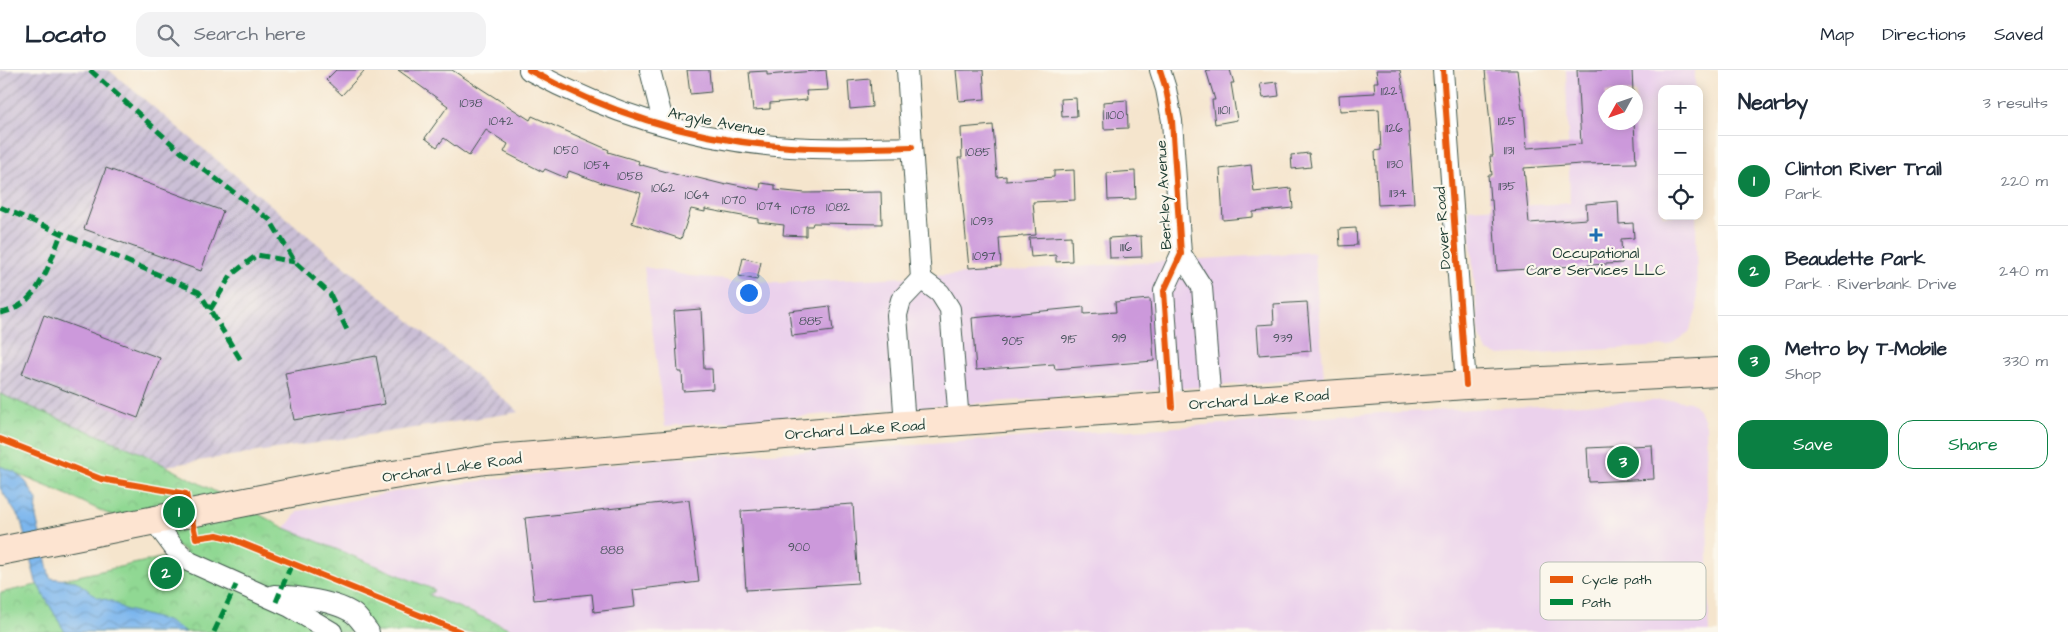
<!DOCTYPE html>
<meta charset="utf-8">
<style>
:root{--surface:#fff;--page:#f2f2f3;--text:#1f2937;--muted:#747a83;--line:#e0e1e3;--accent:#0b8043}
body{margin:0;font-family:"Architects Daughter",sans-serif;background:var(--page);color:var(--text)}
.controls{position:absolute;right:15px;top:15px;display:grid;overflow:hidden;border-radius:10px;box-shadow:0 2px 12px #0003}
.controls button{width:45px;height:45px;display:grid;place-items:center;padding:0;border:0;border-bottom:1px solid var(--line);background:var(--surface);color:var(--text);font:25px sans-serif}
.compass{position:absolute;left:1598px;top:15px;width:45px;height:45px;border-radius:50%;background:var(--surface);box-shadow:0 2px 12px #0003;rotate:230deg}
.you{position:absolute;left:748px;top:222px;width:18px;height:18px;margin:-12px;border:4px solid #fff;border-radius:50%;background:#1a73e8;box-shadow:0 0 0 8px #1a73e833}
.badge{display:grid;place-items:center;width:32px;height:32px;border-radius:50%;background:var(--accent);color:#fff;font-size:16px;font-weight:700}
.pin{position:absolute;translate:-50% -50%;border:2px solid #fff;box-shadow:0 1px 5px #0006}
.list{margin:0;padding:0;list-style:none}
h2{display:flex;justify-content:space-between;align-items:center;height:65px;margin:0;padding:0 20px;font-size:21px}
h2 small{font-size:16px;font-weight:400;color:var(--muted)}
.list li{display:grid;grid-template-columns:32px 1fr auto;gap:15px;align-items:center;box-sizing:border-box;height:90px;padding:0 20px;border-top:1px solid var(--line)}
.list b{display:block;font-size:19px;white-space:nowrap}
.list p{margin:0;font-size:16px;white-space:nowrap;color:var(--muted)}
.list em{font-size:16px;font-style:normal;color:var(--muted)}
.actions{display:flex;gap:10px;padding:15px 20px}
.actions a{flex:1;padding:11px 0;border:1px solid var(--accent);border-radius:15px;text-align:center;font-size:18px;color:var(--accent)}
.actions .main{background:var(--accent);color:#fff}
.icon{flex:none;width:28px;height:28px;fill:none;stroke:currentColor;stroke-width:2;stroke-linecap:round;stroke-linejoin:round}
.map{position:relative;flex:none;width:1718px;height:562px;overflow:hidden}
header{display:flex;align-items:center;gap:30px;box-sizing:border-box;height:70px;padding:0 25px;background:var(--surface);border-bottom:1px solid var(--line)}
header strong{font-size:24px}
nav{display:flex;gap:28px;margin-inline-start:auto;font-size:18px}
.search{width:350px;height:45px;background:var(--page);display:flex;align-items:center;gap:12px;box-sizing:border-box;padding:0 18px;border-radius:15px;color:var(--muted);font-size:19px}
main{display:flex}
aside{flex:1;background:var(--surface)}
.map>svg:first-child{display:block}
.built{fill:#ebd1ec;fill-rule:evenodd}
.industrial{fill:url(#industrial-furrows)}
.park{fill:url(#park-crowns);stroke:#588a64}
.water{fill:url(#water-waves);stroke:#4e7a90}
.building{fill:#cc99db}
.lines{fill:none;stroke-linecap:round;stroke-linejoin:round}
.street-casing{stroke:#3f564b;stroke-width:22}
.secondary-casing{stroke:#3f564b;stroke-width:30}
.street{stroke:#fff;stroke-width:20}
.secondary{stroke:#fde4d1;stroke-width:28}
.quiet{stroke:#00873e;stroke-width:5;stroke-dasharray:10 5;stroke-linecap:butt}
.cycleway-casing{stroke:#fbf7ec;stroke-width:9}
.cycleway{stroke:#e8590c;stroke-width:6}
.poi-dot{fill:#1f6fb2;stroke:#fbf7ec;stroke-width:2}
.labels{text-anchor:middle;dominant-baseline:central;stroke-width:4.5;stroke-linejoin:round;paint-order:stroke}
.number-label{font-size:12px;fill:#4a545e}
.street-label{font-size:15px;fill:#1f3d34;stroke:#fbf7ec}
.poi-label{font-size:15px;fill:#1f3d34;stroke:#fbf7ec}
.key{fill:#fbf7ec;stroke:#b9bfb5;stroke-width:1}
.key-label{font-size:14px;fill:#1f3d34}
</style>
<header>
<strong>Locato</strong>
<div class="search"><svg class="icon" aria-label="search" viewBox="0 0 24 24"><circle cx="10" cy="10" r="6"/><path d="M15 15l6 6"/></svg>Search here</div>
<nav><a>Map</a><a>Directions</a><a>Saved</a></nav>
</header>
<main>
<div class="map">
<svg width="1718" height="562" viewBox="0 0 1718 562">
<defs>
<pattern id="industrial-furrows" width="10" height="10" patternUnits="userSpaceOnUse" patternTransform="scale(1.25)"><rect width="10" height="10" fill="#cbbfd6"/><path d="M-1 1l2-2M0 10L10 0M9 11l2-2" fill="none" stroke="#a49cae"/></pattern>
<pattern id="park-crowns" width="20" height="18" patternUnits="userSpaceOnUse" patternTransform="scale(1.25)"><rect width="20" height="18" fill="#90d893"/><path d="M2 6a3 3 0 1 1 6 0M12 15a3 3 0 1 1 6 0" fill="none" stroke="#7cba7f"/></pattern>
<pattern id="water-waves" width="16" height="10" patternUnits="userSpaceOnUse" patternTransform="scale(1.25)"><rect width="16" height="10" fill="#7cb6ed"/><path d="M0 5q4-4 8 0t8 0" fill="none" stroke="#6595c1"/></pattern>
</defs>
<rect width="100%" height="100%" fill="#fbf7ec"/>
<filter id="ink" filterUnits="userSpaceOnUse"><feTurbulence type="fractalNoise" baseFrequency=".02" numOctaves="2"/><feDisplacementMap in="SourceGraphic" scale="10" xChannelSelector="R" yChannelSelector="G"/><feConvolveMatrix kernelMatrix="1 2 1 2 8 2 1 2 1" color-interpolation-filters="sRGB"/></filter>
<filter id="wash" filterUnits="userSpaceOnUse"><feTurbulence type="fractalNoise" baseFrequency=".0096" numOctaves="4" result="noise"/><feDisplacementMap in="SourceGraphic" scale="20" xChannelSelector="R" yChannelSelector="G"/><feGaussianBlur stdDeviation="1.12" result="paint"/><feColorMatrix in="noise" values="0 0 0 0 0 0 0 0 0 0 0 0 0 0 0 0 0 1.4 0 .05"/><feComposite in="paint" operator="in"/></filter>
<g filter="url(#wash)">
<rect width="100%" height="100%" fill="#f5e5cd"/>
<g class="built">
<path d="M1566,0H1695V19H1662V146H1696L1697,240L1688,263L1668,276L1498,285L1487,281L1479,266L1468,139L1570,133ZM1606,22H1636V52H1606Z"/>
<polygon points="1314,182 1324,308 665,356 644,197 690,206 777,213 950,205"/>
<polygon points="1675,330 1690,332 1695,335 1704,349 1706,356 1709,562 518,562 429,525 434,520 285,458 298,441 399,421 658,389 899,376 1382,343"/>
</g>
<polygon class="industrial" points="0,0 109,0 519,342 165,396 0,324"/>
<polygon class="park" points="0,324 143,384 285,458 435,520 429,525 518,562 0,562 0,523 188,482 70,426 0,397"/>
<polygon class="water" points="0,396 15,402 26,412 37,430 36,447 50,508 76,511 97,527 112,531 124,539 167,551 186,562 65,562 36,512 21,451 0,418"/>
<g id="blocks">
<g class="building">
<polygon points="336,0 365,0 342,25 326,10"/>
<polygon points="398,0 452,0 530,50 532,46 609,80 608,82 639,91 638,94 689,108 690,106 726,115 727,113 760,120 761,113 775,115 775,120 805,123 881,122 882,154 813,153 812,156 806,156 806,166 783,165 784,155 758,152 758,149 705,139 705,142 691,139 681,169 632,153 641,123 602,113 569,101 566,108 545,99 543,102 504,82 508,74 486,60 469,86 444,68 437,77 425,68 448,36"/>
<polygon points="687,0 709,0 711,22 690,24"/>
<polygon points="826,0 828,20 806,21 807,30 770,33 770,39 753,40 749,2 767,1 767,5"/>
<polygon points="956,0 983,0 985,29 959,31"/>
<polygon points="1206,0 1230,0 1234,13 1231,13 1237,50 1215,54 1212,30 1215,30"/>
<polygon points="1376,0 1400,0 1408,46 1414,133 1378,135 1375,81 1381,80 1379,39 1340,41 1339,25 1375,23 1374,12 1378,12"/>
<polygon points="1485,0 1517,0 1522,39 1524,39 1527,78 1581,74 1577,0 1632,0 1633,22 1606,22 1606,52 1634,52 1636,93 1581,94 1524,98 1529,153 1587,149 1586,134 1618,131 1619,154 1633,153 1634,168 1621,169 1622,193 1497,201 1492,130 1490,130 1488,105 1492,105 1490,86 1493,86"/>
<polygon points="870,9 872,37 850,39 848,11"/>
<polygon points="1277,12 1279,26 1263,28 1260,14"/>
<polygon points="1076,28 1077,46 1062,47 1061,29"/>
<polygon points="1127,30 1128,58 1104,59 1103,32"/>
<polygon points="993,55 997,107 1006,106 1006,111 1054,107 1054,101 1074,100 1075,130 1033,132 1036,165 999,168 1001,196 969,198 958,88 962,88 961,58"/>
<polygon points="1309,83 1311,97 1292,99 1291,85"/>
<polygon points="1251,95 1254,122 1291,118 1293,138 1253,142 1253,147 1223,150 1220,99"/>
<polygon points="106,98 223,141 201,201 84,159"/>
<polygon points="1135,101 1136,129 1108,130 1107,103"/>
<polygon points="1356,158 1357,175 1340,176 1339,159"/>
<polygon points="1071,166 1072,191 1056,192 1056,185 1031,187 1029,168"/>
<polygon points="1141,166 1142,187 1110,188 1109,168"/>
<polygon points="743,188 761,192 757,210 739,206"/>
<polygon points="1150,229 1154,291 1055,299 1054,294 976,300 972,248 1084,237 1084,244 1116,242 1115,232"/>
<polygon points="1307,232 1311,281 1259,285 1257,255 1274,254 1273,234"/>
<polygon points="830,236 833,261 792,266 789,241"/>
<polygon points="701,239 704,299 712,299 713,319 683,321 682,302 678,302 674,241"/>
<polygon points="44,245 160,288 138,348 22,304"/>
<polygon points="376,286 385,334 294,350 285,303"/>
<polygon points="1652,375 1654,409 1589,412 1587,378"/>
<polygon points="689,430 699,512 633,520 635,537 594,542 592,524 534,530 525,448"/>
<polygon points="853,434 858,513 746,520 741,441"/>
</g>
</g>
</g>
<g filter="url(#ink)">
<use href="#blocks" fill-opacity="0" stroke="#3f564b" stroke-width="1"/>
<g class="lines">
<defs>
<g id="street">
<path d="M529,0C610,44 698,71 790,77C830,80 871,78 912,77"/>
<polyline points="650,0 664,55"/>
<polyline points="907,0 921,209"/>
<polyline points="1160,0 1166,19 1172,51 1181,184 1164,221 1172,337"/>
<polyline points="1443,0 1466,315"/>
<polyline points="1181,184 1202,217 1211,334"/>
<polyline points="921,209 940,223 950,239 959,352"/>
<polyline points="905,355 897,245 901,230 921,209"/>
<polyline points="154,451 175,479 190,492 290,537 332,562"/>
<path d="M274,525C295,526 337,531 354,544C360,549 364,556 369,562"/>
</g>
<polyline id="secondary" points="0,481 326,416 485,390 905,355 1466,315 1718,302"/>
</defs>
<use href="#street" class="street-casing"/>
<use href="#secondary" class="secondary-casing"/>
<use href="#street" class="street"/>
<use href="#secondary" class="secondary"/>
<g class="quiet">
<polyline points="90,0 181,82 270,150 295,192 330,224 347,260"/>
<polyline points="0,137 199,222 242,292"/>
<polyline points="210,240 231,205 257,185 295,192"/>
<path d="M0,243C38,237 49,195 61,164"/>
<polyline points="276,532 292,493"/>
<polyline points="214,562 236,515"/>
</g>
<defs>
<g id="cycleway">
<path d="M529,0C610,44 698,71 790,77C830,80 871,78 912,77"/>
<polyline points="1160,0 1166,19 1172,51 1181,184 1164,221 1172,337"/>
<polyline points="1443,0 1466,315"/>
<polyline points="0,369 101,409 186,424 196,468 217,465 232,469 461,562"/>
</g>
</defs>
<use href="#cycleway" class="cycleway-casing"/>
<use href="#cycleway" class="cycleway"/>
</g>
</g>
<path class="poi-dot" d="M1593.5 157.5h5v5h5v5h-5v5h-5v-5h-5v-5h5z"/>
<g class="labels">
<g class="number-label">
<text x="1389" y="21">1122</text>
<text x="471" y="33">1038</text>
<text x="1224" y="40">1101</text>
<text x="1115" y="45">1100</text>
<text x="501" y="51">1042</text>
<text x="1507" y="51">1125</text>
<text x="1394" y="58">1126</text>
<text x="566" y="80">1050</text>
<text x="1509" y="80">1131</text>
<text x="978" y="82">1085</text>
<text x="1395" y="94">1130</text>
<text x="597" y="95">1054</text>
<text x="630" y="106">1058</text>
<text x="1507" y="116">1135</text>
<text x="663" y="118">1062</text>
<text x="1398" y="123">1134</text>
<text x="697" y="125">1064</text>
<text x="734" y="130">1070</text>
<text x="769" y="136">1074</text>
<text x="838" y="137">1082</text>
<text x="803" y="140">1078</text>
<text x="982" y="151">1093</text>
<text x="1126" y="177">1116</text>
<text x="984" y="186">1097</text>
<text x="811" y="251">885</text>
<text x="1119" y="268">919</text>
<text x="1283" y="268">939</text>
<text x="1069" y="269">915</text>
<text x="1013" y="271">905</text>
<text x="799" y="477">900</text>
<text x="612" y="480">888</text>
</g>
<g class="street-label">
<text transform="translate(717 52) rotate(11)">Argyle Avenue</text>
<text transform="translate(1164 125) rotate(-93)">Berkley Avenue</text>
<text transform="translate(1443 158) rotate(-94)">Dover Road</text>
<text transform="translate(1259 330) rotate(-4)">Orchard Lake Road</text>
<text transform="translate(855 360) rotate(-4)">Orchard Lake Road</text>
<text transform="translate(452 398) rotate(-8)">Orchard Lake Road</text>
</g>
<g class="poi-label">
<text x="1596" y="183">Occupational<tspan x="1596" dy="17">Care Services LLC</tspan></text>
</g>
</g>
<rect x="1540" y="492" width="166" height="58" rx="8" class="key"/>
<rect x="1550" y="506" width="23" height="7" fill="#e8590c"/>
<rect x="1550" y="529" width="23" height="6" fill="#00873e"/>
<g class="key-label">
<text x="1582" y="514">Cycle path</text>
<text x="1582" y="537">Path</text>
</g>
</svg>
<div class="controls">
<button>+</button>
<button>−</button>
<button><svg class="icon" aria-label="locate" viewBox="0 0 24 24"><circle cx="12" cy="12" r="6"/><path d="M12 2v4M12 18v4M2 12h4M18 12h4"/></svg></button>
</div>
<svg class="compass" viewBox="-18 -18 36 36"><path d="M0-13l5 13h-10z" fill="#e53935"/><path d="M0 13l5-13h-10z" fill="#747a83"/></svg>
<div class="you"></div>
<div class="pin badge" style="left:179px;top:442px">1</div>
<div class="pin badge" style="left:166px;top:503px">2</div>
<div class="pin badge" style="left:1623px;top:392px">3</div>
</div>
<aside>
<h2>Nearby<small>3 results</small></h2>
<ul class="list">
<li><span class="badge">1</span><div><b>Clinton River Trail</b><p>Park</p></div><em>220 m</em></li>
<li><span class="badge">2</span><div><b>Beaudette Park</b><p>Park · Riverbank Drive</p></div><em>240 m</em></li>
<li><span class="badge">3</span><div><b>Metro by T-Mobile</b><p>Shop</p></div><em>330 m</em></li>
</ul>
<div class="actions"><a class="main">Save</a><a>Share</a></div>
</aside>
</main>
